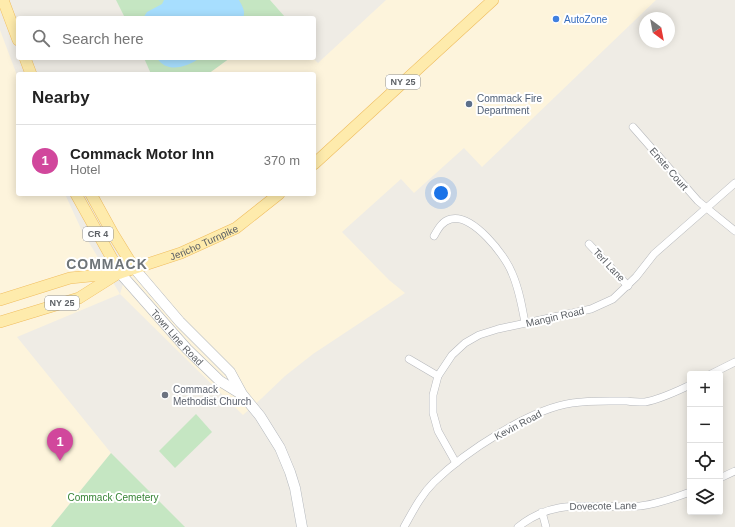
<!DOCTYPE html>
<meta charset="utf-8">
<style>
:root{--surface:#fff;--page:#f6f6f6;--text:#222;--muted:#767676;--line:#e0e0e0;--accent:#e83533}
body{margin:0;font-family:Arial,sans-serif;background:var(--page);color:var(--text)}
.controls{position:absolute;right:12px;bottom:12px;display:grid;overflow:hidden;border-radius:4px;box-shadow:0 2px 10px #0003}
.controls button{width:36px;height:36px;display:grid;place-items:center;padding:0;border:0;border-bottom:1px solid var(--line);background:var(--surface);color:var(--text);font:20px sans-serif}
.compass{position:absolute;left:639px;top:12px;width:36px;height:36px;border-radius:50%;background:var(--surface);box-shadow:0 2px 10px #0003;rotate:148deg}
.you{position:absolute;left:441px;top:193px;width:14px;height:14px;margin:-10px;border:3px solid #fff;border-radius:50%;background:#1a73e8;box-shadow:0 0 0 6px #1a73e833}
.badge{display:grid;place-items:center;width:26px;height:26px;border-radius:50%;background:var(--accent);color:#fff;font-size:13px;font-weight:700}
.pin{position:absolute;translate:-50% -33px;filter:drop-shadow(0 1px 2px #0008)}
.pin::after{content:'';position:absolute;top:21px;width:14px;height:12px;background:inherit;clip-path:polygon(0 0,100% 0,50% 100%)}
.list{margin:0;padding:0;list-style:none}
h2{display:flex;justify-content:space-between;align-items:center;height:52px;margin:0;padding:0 16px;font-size:17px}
h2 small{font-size:13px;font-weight:400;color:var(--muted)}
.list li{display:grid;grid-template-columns:26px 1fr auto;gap:12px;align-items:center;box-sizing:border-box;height:72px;padding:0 16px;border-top:1px solid var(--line)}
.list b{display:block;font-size:15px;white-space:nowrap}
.list p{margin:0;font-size:13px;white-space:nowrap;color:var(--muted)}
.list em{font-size:13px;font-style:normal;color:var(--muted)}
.icon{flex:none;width:22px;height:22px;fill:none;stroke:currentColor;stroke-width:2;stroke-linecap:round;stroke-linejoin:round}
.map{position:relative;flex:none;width:735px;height:527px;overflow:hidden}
.search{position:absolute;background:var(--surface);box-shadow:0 2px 10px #0003;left:16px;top:16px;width:300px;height:44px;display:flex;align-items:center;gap:10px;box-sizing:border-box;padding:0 14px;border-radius:4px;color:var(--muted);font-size:15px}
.panel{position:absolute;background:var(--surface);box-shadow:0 2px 10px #0003;left:16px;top:72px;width:300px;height:124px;border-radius:4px}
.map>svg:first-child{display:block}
.commercial{fill:#fdf4dc}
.green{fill:#c5e6c2}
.water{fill:#a7defe}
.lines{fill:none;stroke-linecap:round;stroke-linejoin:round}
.minor-casing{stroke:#b6b8bc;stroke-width:8}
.secondary-casing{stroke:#b4b8bd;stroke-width:11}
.primary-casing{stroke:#f0bd5e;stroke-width:12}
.minor{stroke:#fff;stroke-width:7}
.secondary{stroke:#fff;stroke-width:10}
.primary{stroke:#feebac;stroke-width:11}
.shop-dot{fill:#3f7fe0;stroke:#fff;stroke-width:1.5}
.service-dot{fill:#5c6f8a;stroke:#fff;stroke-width:1.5}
.worship-dot{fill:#6b7280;stroke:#fff;stroke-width:1.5}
.labels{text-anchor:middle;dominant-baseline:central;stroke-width:4;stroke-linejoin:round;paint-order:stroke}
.shield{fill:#fff;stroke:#8e9094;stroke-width:1}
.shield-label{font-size:9px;font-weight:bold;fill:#5d6166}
.shop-label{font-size:10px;fill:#366cbe;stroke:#fff;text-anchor:start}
.service-label{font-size:10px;fill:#4e5e75;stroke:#fff;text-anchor:start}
.street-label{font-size:10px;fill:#5d6166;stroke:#fff}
.worship-label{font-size:10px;fill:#5b616d;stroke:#fff;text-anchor:start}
.park-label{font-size:10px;fill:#378436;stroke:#fff}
.district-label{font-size:14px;font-weight:bold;letter-spacing:1px;fill:#6e7478;stroke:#fff}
</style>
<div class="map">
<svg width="735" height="527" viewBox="0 0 735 527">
<rect width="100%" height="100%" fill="#efece5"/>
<polygon class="commercial" points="386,0 656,0 482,167 464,148 414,193 401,179 342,232 389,280 405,293 313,354 285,376 262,398 243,415 120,294 17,337 111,453 51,527 0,527 0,30 18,78 18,194 65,194 82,231 120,294 130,261 98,194 314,194 314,74 208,74 230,58 313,58 318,63"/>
<g class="green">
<polygon points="116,0 270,0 285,17 125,18"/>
<polygon points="144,58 230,58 208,74 151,74"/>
<polygon points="196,414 212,432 175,468 159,451"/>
<polygon points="111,453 185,527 51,527"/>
</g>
<g class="water">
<path d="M164,0H239C242,6 246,11 243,18H143L147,12L162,4Z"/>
<path d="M157,58H200C187,67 167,74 157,58Z"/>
</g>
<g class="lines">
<defs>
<g id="minor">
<polyline points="633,127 698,201 735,231"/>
<path d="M434,236C438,229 442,221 451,219C473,214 505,255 512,273C519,289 522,306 525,323"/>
<polyline points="589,244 628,286"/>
<polyline points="409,359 438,376"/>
<polyline points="711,374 735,362"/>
<polyline points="456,463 438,431 433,413 433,395 438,376 452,355 465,343 479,335 498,329 591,309 613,299 636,277 654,254 735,183"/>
<polyline points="720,478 735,471"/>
<polyline points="542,512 546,527"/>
<path d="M404,527C413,511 421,495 434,482C465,452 530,409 572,403C590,400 609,401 627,401C633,402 639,402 645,402C661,399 675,392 690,385"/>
<path d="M518,527C558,495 594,510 640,506C657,504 674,498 690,492"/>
</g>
<g id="secondary">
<polyline points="134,268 180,322 230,372 242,394 260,416 280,448 290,472 295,488 302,527"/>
<path id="s1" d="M120,273L187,349L220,381L241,394"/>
</g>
<g id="primary">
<polyline points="3,0 18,40"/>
<polyline points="25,58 31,74"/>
<polyline points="314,164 493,0"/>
<polyline points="76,194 120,273"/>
<polyline points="91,194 113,234 134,268"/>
<path id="s2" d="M0,300L70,278L120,273L181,253L236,228L279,194"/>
<polyline points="0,322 79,298 117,274"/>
</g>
</defs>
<use href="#minor" class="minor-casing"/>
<use href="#secondary" class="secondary-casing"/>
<use href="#primary" class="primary-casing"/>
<use href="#minor" class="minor"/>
<use href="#secondary" class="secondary"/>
<use href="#primary" class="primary"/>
</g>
<circle class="shop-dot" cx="556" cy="19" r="4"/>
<circle class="service-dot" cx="469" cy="104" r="4"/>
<circle class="worship-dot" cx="165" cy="395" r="4"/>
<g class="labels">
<g class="shield">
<rect x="386" y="75" width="34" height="14" rx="3"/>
<rect x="83" y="227" width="30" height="14" rx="3"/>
<rect x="45" y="296" width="34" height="14" rx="3"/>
</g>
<g class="shield-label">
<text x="403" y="82">NY 25</text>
<text x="98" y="234">CR 4</text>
<text x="62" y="303">NY 25</text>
</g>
<g class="shop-label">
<text x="564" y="19">AutoZone</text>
</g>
<g class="service-label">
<text x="477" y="98">Commack Fire<tspan x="477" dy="12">Department</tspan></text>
</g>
<g class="street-label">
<text transform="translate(669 169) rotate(49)">Enste Court</text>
<text stroke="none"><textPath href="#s2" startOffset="213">Jericho Turnpike</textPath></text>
<text transform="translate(609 265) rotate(47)">Terl Lane</text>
<text transform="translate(555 317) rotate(-13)">Mangin Road</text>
<text stroke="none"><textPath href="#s1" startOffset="86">Town Line Road</textPath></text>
<text transform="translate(518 425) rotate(-28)">Kevin Road</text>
<text transform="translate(603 506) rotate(-1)">Dovecote Lane</text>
</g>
<g class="worship-label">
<text x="173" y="389">Commack<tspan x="173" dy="12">Methodist Church</tspan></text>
</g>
<g class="park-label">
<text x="113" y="497">Commack Cemetery</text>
</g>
<g class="district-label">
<text x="107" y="264">COMMACK</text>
</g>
</g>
</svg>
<div class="controls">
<button>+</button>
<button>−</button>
<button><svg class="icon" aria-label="locate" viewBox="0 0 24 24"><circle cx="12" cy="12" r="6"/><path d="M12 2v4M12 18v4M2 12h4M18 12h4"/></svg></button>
<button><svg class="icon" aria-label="layers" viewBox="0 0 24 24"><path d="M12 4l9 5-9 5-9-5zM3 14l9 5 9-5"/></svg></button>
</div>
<svg class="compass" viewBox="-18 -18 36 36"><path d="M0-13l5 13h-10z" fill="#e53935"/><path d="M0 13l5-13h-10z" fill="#767676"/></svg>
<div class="you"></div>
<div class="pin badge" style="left:60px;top:461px;background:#d1479c">1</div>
<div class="search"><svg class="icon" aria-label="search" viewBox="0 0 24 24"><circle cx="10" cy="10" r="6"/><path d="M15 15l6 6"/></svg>Search here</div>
<section class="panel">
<h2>Nearby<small></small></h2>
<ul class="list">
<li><span class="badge" style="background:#d1479c">1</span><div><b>Commack Motor Inn</b><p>Hotel</p></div><em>370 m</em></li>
</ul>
</section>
</div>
